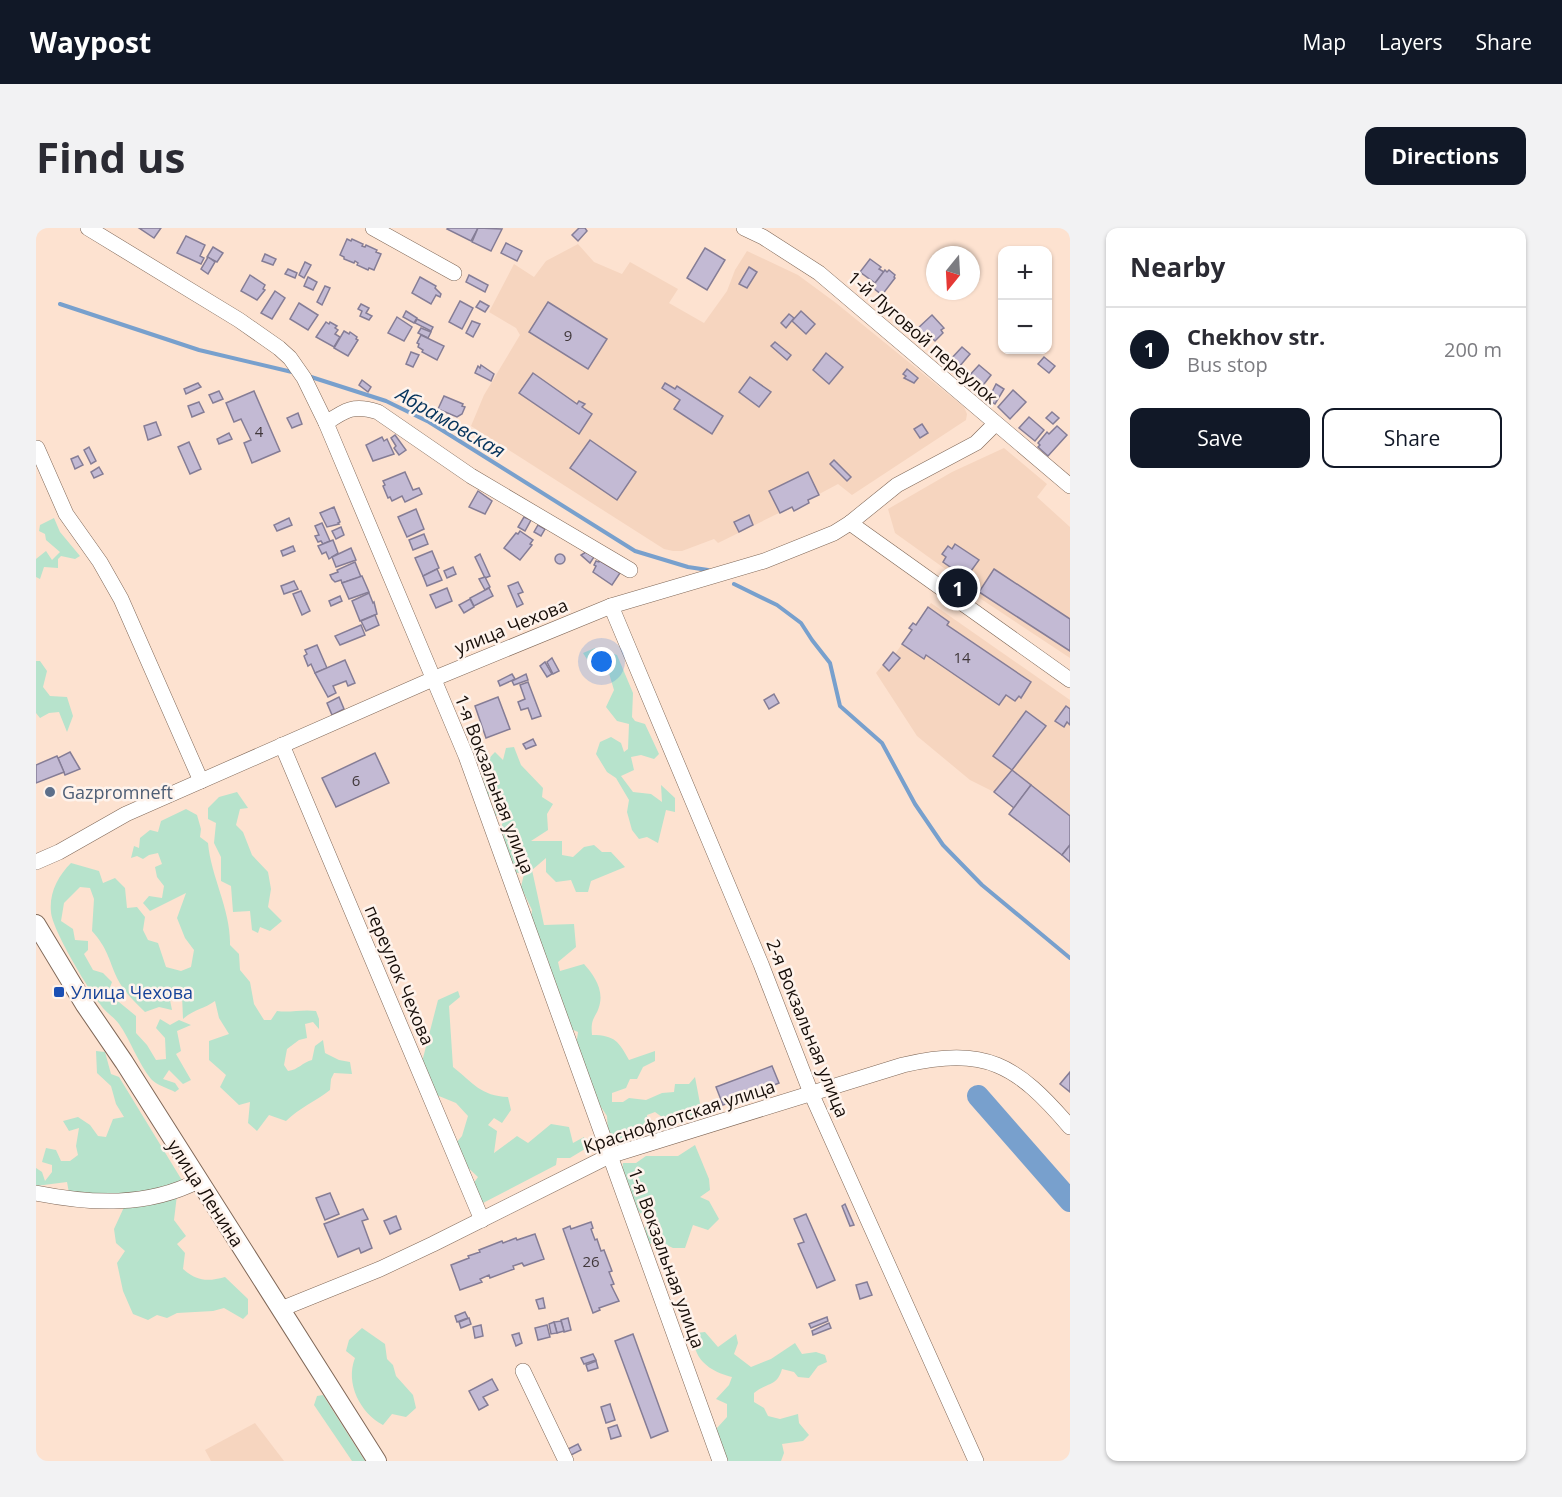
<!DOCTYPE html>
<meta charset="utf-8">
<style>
:root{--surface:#fff;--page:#f2f2f3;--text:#2b2b33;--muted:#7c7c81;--line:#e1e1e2;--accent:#111827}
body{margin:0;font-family:"Open Sans",sans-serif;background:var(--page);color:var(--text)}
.controls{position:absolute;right:18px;top:18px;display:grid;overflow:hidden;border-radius:12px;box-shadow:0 2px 4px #0004}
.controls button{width:54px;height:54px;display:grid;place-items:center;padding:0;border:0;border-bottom:2px solid var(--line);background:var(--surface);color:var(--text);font:30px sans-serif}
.compass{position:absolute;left:890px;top:18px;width:54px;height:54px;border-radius:50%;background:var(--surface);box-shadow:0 2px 4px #0004;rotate:198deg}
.you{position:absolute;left:566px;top:434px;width:21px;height:21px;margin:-15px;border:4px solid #fff;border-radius:50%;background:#1a73e8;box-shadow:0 0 0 9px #1a73e833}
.badge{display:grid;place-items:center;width:39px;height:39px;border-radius:50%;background:var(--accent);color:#fff;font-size:20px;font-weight:700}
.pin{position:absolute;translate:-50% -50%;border:3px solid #fff;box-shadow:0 2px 6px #0006}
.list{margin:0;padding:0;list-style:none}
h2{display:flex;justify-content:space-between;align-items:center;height:78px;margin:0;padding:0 24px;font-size:26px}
h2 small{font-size:20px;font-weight:400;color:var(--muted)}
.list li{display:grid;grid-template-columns:39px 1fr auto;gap:18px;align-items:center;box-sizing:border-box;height:84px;padding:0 24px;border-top:2px solid var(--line)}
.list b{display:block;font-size:22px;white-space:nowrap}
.list p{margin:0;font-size:20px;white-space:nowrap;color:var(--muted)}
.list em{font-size:20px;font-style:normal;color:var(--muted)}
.actions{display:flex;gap:12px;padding:18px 24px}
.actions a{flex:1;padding:14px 0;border:2px solid var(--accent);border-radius:12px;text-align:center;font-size:21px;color:var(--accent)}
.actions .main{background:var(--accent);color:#fff}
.map{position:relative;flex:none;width:1034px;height:1233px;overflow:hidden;border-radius:12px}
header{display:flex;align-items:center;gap:36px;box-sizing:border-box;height:84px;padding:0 30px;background:var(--accent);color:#fff}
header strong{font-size:28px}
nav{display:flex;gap:33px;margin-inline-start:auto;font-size:21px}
.intro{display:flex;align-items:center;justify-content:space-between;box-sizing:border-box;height:144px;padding:0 36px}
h1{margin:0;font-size:42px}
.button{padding:15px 27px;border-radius:12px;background:var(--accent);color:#fff;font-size:21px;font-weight:700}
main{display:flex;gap:36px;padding:0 36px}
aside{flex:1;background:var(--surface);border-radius:12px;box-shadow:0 2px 4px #0004}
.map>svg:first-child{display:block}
.built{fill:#f6d5bf}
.green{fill:#b7e3cc}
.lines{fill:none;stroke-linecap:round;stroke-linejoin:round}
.stream{stroke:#78a0cd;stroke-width:4}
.river{stroke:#78a0cd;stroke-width:22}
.building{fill:#c3bad4;stroke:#857d96;stroke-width:1.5}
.minor-casing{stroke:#7f6757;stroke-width:16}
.major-casing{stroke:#7f6757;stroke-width:20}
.minor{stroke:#fff;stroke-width:15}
.major{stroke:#fff;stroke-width:18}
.service-dot{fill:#5c6f8a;stroke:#fef3ec;stroke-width:2}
.transit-dot{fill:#1a4fb4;stroke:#fef3ec;stroke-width:2}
.labels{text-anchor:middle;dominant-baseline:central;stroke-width:5;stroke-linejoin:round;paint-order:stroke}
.number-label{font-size:15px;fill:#41383b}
.street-label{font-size:18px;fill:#160d08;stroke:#fef3ec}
.service-label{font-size:18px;fill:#4e5e75;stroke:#fef3ec;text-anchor:start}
.transit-label{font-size:18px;fill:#164399;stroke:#fef3ec;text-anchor:start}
.water-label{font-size:20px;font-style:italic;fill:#05335c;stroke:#fef3ec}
</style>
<header>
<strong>Waypost</strong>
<nav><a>Map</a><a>Layers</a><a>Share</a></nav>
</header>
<div class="intro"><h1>Find us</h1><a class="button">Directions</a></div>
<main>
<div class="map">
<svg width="1034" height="1233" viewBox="0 0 1034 1233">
<rect width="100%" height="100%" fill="#fde2d0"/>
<g class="built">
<polygon points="542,16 558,34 586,46 594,34 642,61 633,75 668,95 691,63 699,42 711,23 762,47 800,75 928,179 931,186 930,192 816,267 802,256 772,272 773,275 758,283 756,280 743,285 682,315 678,311 646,323 637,323 628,321 435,198 448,167 484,107 480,100 453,84 478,36 498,49 510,33"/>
<polygon points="968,220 1011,256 1001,269 1034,299 1034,430 939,367 940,363 859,305 852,281 916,244"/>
<polygon points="895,375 1034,472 1034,634 973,586 977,579 958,564 934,552 881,508 840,445 857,424 859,426 876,402 873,400 877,395 880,396"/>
<polygon points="219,1195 248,1233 175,1233 169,1222"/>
</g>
<g class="green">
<polygon points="18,290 24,304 44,328 39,331 25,328 22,331 22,340 8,339 4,351 0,349 0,331 10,323 16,332 24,324 10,312 9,306 3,303 4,297"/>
<polygon points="559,420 581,427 597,465 596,489 599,493 609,496 623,526 618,531 605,527 595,529 598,542 585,548 597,564 615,566 626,574 625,557 639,570 639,584 630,582 622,615 611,609 603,611 596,602 591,584 593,572 580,550 571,544 560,526 564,514 575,509 585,515 588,524 592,521 593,496 581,493 570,479 578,462 572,442 554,436 547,425"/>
<polygon points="0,433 4,433 11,443 7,459 14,468 31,469 37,488 31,504 23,484 13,485 4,490 0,485"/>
<path d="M478,519L485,537L507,560L506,569L517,576L511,586L512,602L495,613H526V627L537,629L548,619L558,617L566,624H575L589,639L555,653L552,664H540L535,652L520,654L510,644V630L496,642L508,697L538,696L540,719L522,734L524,743L548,736C557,746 567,760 564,775C561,790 554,788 556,807C579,807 583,814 593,832L619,823V833L607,839L601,851H594L590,860L576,865V874H587L593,870L610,872L626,865L638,864L639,856H653L659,849L666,886L637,897L619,884L611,887L612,897L583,912L572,905L571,888L561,873L540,819L542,804L533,800L516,750L512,732L500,708L495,692L496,682L485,659L488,646L477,644L466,602V590L459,587L457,570L451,568C445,551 445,537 459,524L467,532L470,520Z"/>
<polygon points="201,564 212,580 204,581 200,597 207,604 216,627 232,644 235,661 232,679 246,693 234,703 224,699 222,705 216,702 214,683 197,684 195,658 185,653 185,629 178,615 180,595 172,591 172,580 183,569"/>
<path d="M150,581L161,587L165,601L164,609L172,615C175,649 195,682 194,717L203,726L204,742L214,754L218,776L228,792H235L241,783C254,785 266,781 280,783L283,791V801L277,794L269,796L271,810L263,812L251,821L248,837L252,843C262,842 267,834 276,832L279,818L287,812L289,825L303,832L314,834L316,846L298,845L295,851L294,862C280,873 263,880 250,893L233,887L221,903L212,895L214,874L203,877L184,859L190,847L173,832V813L193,806L183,790L179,773C168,781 158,781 147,791L146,767H133L136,782L123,779L109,784C100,775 87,763 81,750C72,730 72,721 56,703L58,671L54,660L44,659L28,675L25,693L37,701L39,712L52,713V722L48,726L57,742L67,745L76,754L72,765L100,788V805L111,817L120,832L130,831L129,810L120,800L124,791L134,797L143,792L155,797L141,803L145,823L140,826L155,852L147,856L133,842L127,851L139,855L143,861L139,864C132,860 120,857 115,851C102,835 95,813 83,796C77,788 69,784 64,776C52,761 16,701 15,684C13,665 22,648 35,635L63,643L67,655L79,650L89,660L91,680L101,679L109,689L107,702L112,712L122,715L130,739L145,743L155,739L158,722L149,710L141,690L150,665L114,683L107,675L113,668L126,670L128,658L121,649L119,639L126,636L122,625L113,627L107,631L101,628L95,630L98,618L103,620L104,610L114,602L122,604L125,593Z"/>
<path d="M422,763L424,769L413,778L417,839C437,855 445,868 472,869L475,882L466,895L458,890L452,897L461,903L458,925L481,908L492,915L515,896L533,899L537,915L548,909L549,921L534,930H521L520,937L447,975L437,956L442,949L428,936L420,915L426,908L432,888L420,875L398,866L386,834L402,772Z"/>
<polygon points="60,823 69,824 75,846 83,849 147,954 118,965 79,967 33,965 31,954 0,958 0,940 6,944 9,953 16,944 16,937 6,934 10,920 20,922 25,933 34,933 42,927 40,918 43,900 33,903 27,893 42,889 54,897 62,908 70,909 77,891 88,889 80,876 75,858 61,845"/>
<path d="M659,917L673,951L674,962L664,969L673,973L683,991L672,1002L657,997L649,1020H637L622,1013L611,1017L609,1000L614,989L604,985C594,969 584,954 587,935H600L610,928H642Z"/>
<path d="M141,967L138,992L150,1008L141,1016L149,1025L147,1041C161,1053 171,1054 189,1049L212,1071V1086L207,1091L188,1080L177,1083L141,1085L131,1090L121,1087L112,1092L97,1086L87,1063L81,1035L89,1023L80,1015L78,1001L89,977Z"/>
<path d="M326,1100L349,1116L351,1131L357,1137L360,1148L377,1167L380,1180L370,1189L356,1186L347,1197C324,1185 309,1155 319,1130L310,1123L313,1112Z"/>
<path d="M669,1104L682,1119L700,1106L702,1115L698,1126L715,1139L735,1131L759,1115L766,1126L780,1124L789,1127L791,1134L782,1138L773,1150L762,1149L758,1144L746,1141C741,1159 731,1154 718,1165V1174L728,1180L732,1188L744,1191L762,1186L763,1195L773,1207L767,1213L746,1216L748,1225L745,1233H691L682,1215L681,1200L691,1189V1176L680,1171L693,1157L696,1149C680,1145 664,1137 659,1120C658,1116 660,1109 660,1105Z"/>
<polygon points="287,1167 329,1233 316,1233 278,1177 281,1168"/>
</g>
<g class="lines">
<g class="stream">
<polyline points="24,76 163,122 256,144"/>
<polyline points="272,148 350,173 393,194 599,323 652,339 672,342"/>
<polyline points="698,356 741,377 765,395 776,412 794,435 804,478 846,515 879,576 907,617 946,657 1034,730"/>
</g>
<polyline class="river" points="942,868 1034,973"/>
</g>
<g class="building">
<polygon points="103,0 125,0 118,10"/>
<polygon points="412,0 442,0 435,13 411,1"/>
<polygon points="442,0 466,1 455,23 436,14"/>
<polygon points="543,0 549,0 551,3 542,13 536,7"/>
<polygon points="150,8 169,17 164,28 168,30 165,36 141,25"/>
<polygon points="311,11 315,13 316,11 327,16 326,18 329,19 330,17 341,22 340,24 345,26 338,42 333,40 332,42 321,37 322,35 319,33 318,35 308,31 308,29 304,27"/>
<polygon points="470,15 486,23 481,33 465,25"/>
<polygon points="177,19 187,25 181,34 171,29"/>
<polygon points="669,20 689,32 671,62 651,50"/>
<polygon points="229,26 240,31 237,37 226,33"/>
<polygon points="172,29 179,34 172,46 165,41"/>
<polygon points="834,31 845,39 843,41 848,44 839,55 824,44"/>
<polygon points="269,34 275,37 268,50 263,47"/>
<polygon points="713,39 721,44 711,60 703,56"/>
<polygon points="252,41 261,45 259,50 249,46"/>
<polygon points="849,42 851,44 853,42 859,47 858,49 859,50 846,67 836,59"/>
<polygon points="214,47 229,57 227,61 229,62 221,72 205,63"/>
<polygon points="433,47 452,57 449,64 430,54"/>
<polygon points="272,49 281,54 277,62 268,58"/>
<polygon points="384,49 400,58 399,60 405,66 404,69 400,67 395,76 376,65"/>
<polygon points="289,58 294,60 286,77 281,74"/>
<polygon points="239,63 249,70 236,91 225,85"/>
<polygon points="424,73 437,80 426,101 413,94"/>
<polygon points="444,73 453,78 449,84 440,79"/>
<polygon points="512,74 571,111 552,141 493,104"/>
<polygon points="263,75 282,87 272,102 254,91"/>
<polygon points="325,76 333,80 330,85 336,88 333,92 324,88 326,83 322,81"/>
<polygon points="370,83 381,90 378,95 367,89"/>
<polygon points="765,83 779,96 770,106 756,93"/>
<polygon points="753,86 758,90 750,100 745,95"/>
<polygon points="896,87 908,100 905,102 907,105 899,113 896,110 893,113 881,101"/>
<polygon points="361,89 376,99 368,113 352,105"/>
<polygon points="381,91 397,99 395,103 379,95"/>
<polygon points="436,93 444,96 437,109 430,105"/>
<polygon points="290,94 293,96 294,94 301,98 299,100 302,102 299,106 304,109 298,119 280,109"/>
<polygon points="385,100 395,104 392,110 382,105"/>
<polygon points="308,103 313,106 314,104 321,109 320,111 322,112 312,128 298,120"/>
<polygon points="385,107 408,118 401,132 386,124 387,122 382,119 383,116 381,115"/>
<polygon points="739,114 755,127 751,132 735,118"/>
<polygon points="926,119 934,126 923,139 914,132"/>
<polygon points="375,124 383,127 377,139 370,136"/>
<polygon points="790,125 807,139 793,156 777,142"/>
<polygon points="1008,129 1019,138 1013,145 1002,136"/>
<polygon points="445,137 458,146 455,153 439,145 442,138 444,140"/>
<polygon points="943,137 955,147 945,160 932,149"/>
<polygon points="871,141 882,150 878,155 868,150 870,148 867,146"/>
<polygon points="497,145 541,176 543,173 549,176 546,179 556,186 543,206 483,165"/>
<polygon points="714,149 735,164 723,179 703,164"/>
<polygon points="326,152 335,159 332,164 323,157"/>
<polygon points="162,155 165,159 150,166 148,161"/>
<polygon points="629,155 639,161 641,158 687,188 676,206 638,181 644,172 626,160"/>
<polygon points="960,156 968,161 959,176 952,172"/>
<polygon points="977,162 990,174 974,191 962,179"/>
<polygon points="183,163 187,171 177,175 173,167"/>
<polygon points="218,163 244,223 216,235 208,215 215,212 205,191 198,194 190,175"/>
<polygon points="408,168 427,176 426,178 429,179 426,186 421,189 402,181"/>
<polygon points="163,174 168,184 156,189 152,178"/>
<polygon points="1016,184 1023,190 1017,196 1010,190"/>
<polygon points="262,185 266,196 256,200 251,190"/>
<polygon points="993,189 1008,202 999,213 983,200"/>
<polygon points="120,194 125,207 112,212 108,198"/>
<polygon points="886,196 892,205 884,210 878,201"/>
<polygon points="1021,198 1031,207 1012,228 1002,219 1004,217 1002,215 1011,204 1013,206"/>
<polygon points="193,205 196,211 183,216 181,211"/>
<polygon points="359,207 370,222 363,227 358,220 360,218 355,210"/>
<polygon points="346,209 348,213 351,211 358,226 337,233 330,217"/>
<polygon points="554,212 600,244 581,272 534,240"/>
<polygon points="153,214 165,241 154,246 142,219"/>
<polygon points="53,219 60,233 55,236 48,222"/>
<polygon points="42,228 47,237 39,241 35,231"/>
<polygon points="798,232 815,249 811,253 794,236"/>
<polygon points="63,239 67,246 58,250 55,244"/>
<polygon points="369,244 377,262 383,260 386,266 369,274 366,268 356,273 354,269 352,270 347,258 349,257 347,253"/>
<polygon points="772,244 783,267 772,272 773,275 758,283 756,279 744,285 733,263"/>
<polygon points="442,263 456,273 449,286 433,279"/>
<polygon points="298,279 304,294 302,295 303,296 291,299 284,285"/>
<polygon points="380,281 388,301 371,309 362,289"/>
<polygon points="713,287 717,297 703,304 698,294"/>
<polygon points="488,289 495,292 489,303 482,299"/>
<polygon points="253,290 256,297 241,303 238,297"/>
<polygon points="286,295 294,313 287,316 285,313 282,314 279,308 283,307 279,298"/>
<polygon points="502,297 509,301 505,308 498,304"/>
<polygon points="305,299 308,307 300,311 296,303"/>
<polygon points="484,303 497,312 494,316 496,317 484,332 468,320 480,305 482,306"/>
<polygon points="388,306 392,316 377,322 373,312"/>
<polygon points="297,312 302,325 293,331 290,324 286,326 282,318"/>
<polygon points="919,316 943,332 930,350 907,334 910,329 906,326 912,318 916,321"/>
<polygon points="257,318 259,323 247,328 245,323"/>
<polygon points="315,320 320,332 300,339 296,329"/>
<polygon points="396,323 403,340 387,348 379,330"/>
<polygon points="550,324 558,329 554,335 545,327"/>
<circle cx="524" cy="331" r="5"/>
<polygon points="444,326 454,348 449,350 439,329"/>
<polygon points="560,333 563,334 564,333 584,345 576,357 557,344 560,338 558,337"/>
<polygon points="319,334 325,349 306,355 305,352 299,354 296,351 294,347 302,344 301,342"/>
<polygon points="417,339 420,346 411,350 408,343"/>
<polygon points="401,341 406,352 391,358 387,348"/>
<polygon points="958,341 1034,391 1034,423 943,364"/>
<polygon points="326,348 333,364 313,371 306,355"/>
<polygon points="449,349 454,359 449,362 443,351"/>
<polygon points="258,353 262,361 248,366 245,358"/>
<polygon points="482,354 487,364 482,366 487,376 481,379 472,358"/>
<polygon points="411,360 416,373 400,380 394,367"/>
<polygon points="453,360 457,368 438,378 434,370"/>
<polygon points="265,363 274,383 266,387 257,366"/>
<polygon points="333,365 337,375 338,374 341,386 324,393 316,373"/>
<polygon points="304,368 306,373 295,378 293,373"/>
<polygon points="434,371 438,379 428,385 423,377"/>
<polygon points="892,379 913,394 911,397 995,454 985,470 983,468 979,473 970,467 963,477 890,427 888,431 866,416 876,402 873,400 877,395 880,397"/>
<polygon points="339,387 343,397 330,403 325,393"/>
<polygon points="325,397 329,407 304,417 299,408"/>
<polygon points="281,417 291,440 279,445 275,436 272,438 268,428 271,426 269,422"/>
<polygon points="857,424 864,430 853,443 847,437"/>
<polygon points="516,430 523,443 517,446 511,434"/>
<polygon points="309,432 319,455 312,458 310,453 297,458 300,465 292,469 279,445"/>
<polygon points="509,434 516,446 511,449 504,438"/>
<polygon points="476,446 479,451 464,458 462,453"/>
<polygon points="490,446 492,452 478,457 476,453"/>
<polygon points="492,454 505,488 496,491 492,480 485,482 482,474 489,471 484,457"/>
<polygon points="738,466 743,475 733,481 728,472"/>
<polygon points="303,469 308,481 296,487 291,475"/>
<polygon points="462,469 474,501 450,510 439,478"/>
<polygon points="1030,478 1034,481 1034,497 1031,494 1028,499 1019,493"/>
<polygon points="990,483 1010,498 976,542 957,528"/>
<polygon points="497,511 500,517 490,521 487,516"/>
<polygon points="34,524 44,541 29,547 22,530"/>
<polygon points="339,525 353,555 300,579 286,550"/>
<polygon points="21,528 28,544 0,555 0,537"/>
<polygon points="976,542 995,557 978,580 958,564"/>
<polygon points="995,557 1034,588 1034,617 1026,627 973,586"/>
<polygon points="1034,617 1034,634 1026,627"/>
<polygon points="736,838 743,855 687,877 680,859"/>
<polygon points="1034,844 1034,864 1024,856"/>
<polygon points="294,965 303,986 289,992 280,970"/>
<polygon points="809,976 818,997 814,998 806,978"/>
<polygon points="327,981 332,991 326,993 336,1020 325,1025 323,1020 302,1029 288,996"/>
<polygon points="770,986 799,1052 781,1060 762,1016 768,1014 758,991"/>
<polygon points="360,988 365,1001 354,1006 348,993"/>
<polygon points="555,994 557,1000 555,1001 559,1012 561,1011 565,1023 568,1022 576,1043 573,1044 578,1056 575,1057 583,1073 563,1080 564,1082 557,1085 527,1001 534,998 535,1001"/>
<polygon points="499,1006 508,1031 488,1038 486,1035 477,1038 478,1041 454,1050 453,1047 444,1051 446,1054 424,1062 415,1037 433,1030 432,1028 444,1024 443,1022 466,1013 467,1015 480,1010 481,1012"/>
<polygon points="831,1054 836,1067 824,1071 820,1057"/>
<polygon points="507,1070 509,1080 503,1081 500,1072"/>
<polygon points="429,1084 432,1090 421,1094 419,1088"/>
<polygon points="791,1089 792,1093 775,1100 773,1096"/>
<polygon points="433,1090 435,1096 425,1100 423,1094"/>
<polygon points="532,1090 535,1102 528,1104 525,1092"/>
<polygon points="525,1093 528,1103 521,1105 518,1094"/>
<polygon points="518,1094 521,1105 515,1106 513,1096"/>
<polygon points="793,1095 795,1100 777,1107 776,1103"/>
<polygon points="445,1097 447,1108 439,1110 437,1099"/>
<polygon points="511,1097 514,1109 502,1112 499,1100"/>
<polygon points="483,1105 486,1115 480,1118 476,1107"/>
<polygon points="597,1106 632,1203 615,1210 579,1113"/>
<polygon points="557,1126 560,1132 548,1136 545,1130"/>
<polygon points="560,1133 562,1140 552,1143 550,1137"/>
<polygon points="456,1151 462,1162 447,1169 452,1177 443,1182 433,1163"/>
<polygon points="574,1176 579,1192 570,1195 565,1179"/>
<polygon points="581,1197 585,1208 575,1211 572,1200"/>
<polygon points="542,1216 545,1222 535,1227 532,1221"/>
</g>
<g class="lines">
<defs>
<g id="minor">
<polyline points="52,0 203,92 243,120 254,130 268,150 290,195 430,528 684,1233"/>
<polyline points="337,0 418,45"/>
<polyline points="708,0 727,9 783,45 1034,258"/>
<path d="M290,195C309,182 318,176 342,184L435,248L594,342"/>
<polyline points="1,220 30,286 64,334 85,371 165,553"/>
<polyline points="814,295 1034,452"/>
<polyline points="575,378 725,736 775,865 940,1233"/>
<polyline points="246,517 446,992"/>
<polyline points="0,634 23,624 90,586 397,451 575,378 728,333 798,305 814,295 861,257 940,215 959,196"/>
<path d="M0,965C56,976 111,979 162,953"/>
<path d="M245,1081L344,1041L397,1016L573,928L867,837C950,818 980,836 1034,899"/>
<polyline points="487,1143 530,1233"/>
</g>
<polyline id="major" points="0,696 49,777 88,834 341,1233"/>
</defs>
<use href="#minor" class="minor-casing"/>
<use href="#major" class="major-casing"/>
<use href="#minor" class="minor"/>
<use href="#major" class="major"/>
</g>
<circle class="service-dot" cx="14" cy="564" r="6"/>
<rect class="transit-dot" x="17" y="758" width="12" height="12" rx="3"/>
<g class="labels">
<g class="number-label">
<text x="532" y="107">9</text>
<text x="223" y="203">4</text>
<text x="926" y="429">14</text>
<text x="320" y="552">6</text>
<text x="555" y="1033">26</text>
</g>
<g class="street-label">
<text transform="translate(887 109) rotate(41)">1-й Луговой переулок</text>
<text transform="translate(475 398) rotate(-22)">улица Чехова</text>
<text transform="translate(459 556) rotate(69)">1-я Вокзальная улица</text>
<text transform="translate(364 747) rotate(67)">переулок Чехова</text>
<text transform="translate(772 800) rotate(68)">2-я Вокзальная улица</text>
<text transform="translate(643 888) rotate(-18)">Краснофлотская улица</text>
<text transform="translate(170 965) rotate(57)">улица Ленина</text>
<text transform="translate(631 1030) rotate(70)">1-я Вокзальная улица</text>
</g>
<g class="service-label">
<text x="26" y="564">Gazpromneft</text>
</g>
<g class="transit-label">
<text x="35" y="764">Улица Чехова</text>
</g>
<g class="water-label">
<text transform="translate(415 194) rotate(30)">Абрамовская</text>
</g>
</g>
</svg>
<div class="controls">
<button>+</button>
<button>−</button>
</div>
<svg class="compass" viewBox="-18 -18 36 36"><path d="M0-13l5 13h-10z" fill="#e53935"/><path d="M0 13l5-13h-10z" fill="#7c7c81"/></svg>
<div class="you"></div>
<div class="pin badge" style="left:922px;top:360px">1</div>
</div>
<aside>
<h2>Nearby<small></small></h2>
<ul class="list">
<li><span class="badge">1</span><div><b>Chekhov str.</b><p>Bus stop</p></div><em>200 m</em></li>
</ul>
<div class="actions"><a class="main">Save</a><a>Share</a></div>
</aside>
</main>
